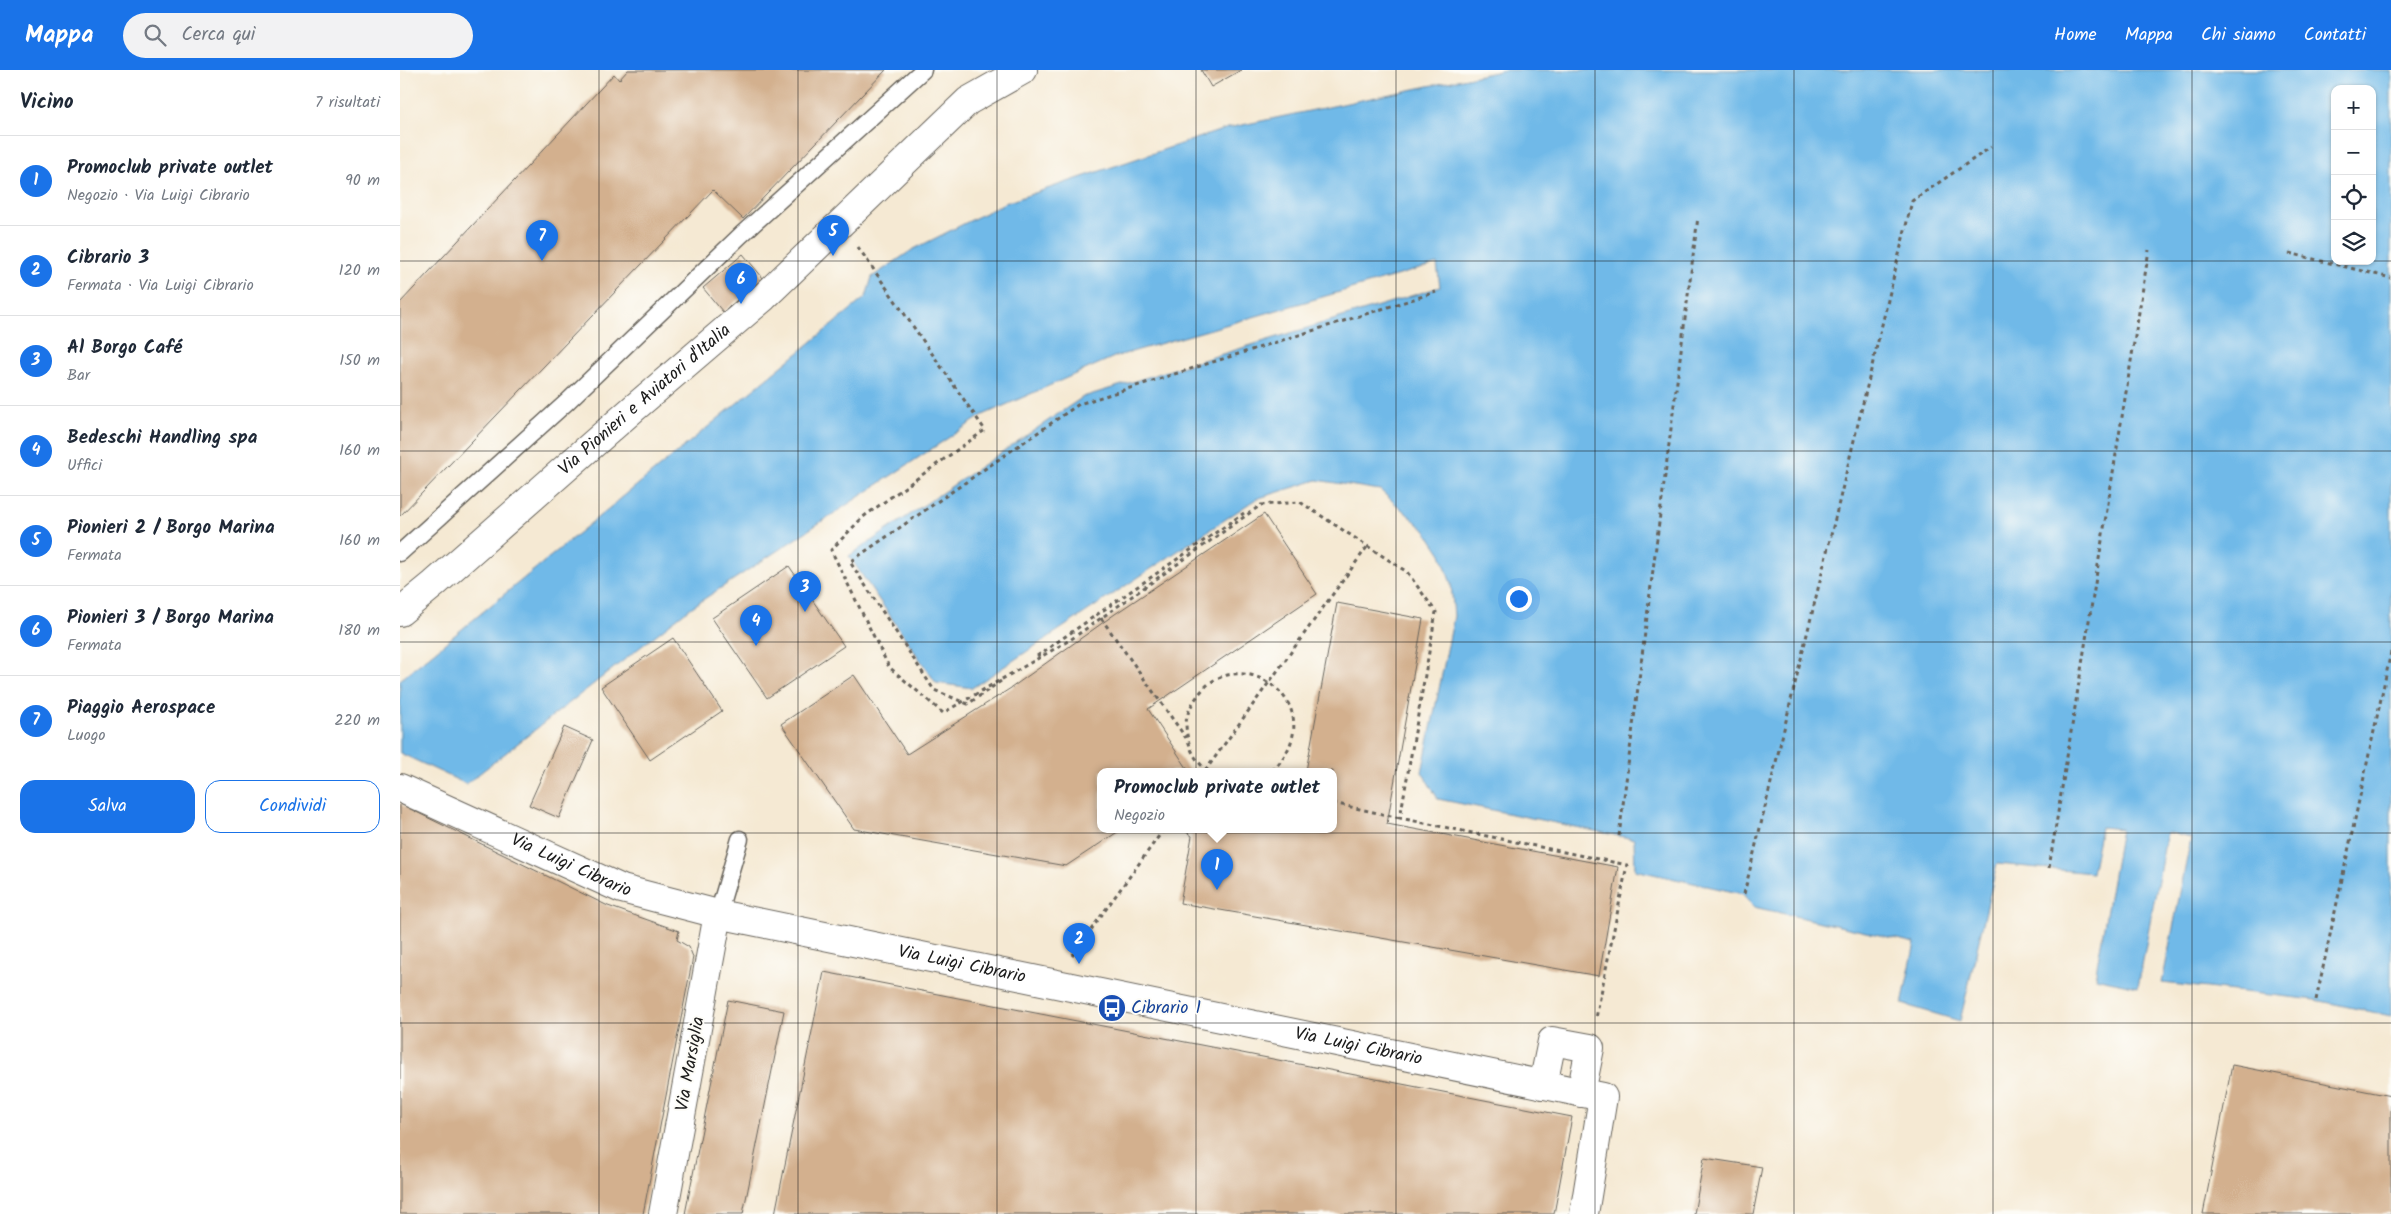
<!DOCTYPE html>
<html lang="it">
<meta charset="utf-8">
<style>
:root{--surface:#fff;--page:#f2f2f3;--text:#1f2937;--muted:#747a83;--line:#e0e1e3;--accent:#1a73e8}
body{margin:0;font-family:Kalam,sans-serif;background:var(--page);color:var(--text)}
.controls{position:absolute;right:15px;top:15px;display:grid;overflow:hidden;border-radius:10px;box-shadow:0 1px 4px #0004}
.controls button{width:45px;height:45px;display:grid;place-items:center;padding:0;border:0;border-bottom:1px solid var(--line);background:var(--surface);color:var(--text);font:25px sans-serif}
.you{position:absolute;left:1118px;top:528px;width:18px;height:18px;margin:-12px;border:4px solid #fff;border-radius:50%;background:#1a73e8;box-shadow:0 0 0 8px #1a73e833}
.badge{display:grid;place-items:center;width:32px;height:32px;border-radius:50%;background:var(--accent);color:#fff;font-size:16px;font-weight:700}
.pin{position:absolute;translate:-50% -41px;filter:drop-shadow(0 1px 2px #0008)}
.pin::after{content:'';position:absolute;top:26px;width:18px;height:15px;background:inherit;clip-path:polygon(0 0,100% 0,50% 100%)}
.popup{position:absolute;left:697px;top:698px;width:240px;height:65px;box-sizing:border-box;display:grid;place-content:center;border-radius:10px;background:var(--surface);filter:drop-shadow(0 1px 4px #0005);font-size:16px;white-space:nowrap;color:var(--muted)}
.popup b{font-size:19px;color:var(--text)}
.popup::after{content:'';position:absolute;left:50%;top:100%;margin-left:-10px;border:10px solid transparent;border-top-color:var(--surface)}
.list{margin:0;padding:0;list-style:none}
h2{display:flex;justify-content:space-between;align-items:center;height:65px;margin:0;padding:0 20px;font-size:21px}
h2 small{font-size:16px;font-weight:400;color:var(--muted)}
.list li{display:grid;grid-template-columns:32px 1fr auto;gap:15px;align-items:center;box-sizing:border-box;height:90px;padding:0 20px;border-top:1px solid var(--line)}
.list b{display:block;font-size:19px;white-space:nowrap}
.list p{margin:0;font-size:16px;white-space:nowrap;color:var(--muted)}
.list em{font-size:16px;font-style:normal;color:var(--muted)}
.actions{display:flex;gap:10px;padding:15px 20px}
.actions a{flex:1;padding:11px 0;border:1px solid var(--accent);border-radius:15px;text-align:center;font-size:18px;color:var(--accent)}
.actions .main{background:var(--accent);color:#fff}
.icon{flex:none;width:28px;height:28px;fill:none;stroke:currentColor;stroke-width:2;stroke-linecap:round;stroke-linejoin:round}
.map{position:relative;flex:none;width:1991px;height:1144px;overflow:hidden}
header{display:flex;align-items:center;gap:30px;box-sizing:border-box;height:70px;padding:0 25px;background:var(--accent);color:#fff}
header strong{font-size:24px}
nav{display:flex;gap:28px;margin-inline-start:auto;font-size:18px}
.search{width:350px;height:45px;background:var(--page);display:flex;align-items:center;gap:12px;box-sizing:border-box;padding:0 18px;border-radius:28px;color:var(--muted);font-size:19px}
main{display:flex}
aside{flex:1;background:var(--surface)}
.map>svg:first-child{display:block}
.water{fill:#70b9e8;stroke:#466a82;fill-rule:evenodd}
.building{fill:#d3b08e}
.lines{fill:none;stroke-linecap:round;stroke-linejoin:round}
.service-casing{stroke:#68645c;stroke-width:19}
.minor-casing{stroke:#68645c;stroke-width:30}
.tertiary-casing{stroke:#68645c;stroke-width:30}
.path{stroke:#68645c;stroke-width:3;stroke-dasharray:4 4;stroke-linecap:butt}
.service{stroke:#fff;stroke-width:16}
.minor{stroke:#fff;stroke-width:28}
.tertiary{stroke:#fff;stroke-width:28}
.grid{fill:none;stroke:#1c1c1c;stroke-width:1;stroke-opacity:0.55}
.labels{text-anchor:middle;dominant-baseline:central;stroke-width:4;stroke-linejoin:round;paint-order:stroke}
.street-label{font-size:18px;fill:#1c1c1c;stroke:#fdfcf7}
.transit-label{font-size:18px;fill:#164399;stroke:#fdfcf7;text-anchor:start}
</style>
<header>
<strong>Mappa</strong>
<div class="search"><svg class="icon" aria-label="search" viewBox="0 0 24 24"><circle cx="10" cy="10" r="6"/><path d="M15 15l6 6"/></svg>Cerca qui</div>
<nav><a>Home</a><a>Mappa</a><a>Chi siamo</a><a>Contatti</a></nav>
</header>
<main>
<aside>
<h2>Vicino<small>7 risultati</small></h2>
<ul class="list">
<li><span class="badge">1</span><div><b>Promoclub private outlet</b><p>Negozio · Via Luigi Cibrario</p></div><em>90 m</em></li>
<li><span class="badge">2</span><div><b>Cibrario 3</b><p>Fermata · Via Luigi Cibrario</p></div><em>120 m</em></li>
<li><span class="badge">3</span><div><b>Al Borgo Café</b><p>Bar</p></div><em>150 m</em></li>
<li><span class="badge">4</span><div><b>Bedeschi Handling spa</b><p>Uffici</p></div><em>160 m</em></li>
<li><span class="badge">5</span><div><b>Pionieri 2 / Borgo Marina</b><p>Fermata</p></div><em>160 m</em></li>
<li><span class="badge">6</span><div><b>Pionieri 3 / Borgo Marina</b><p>Fermata</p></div><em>180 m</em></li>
<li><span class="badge">7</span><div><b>Piaggio Aerospace</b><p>Luogo</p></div><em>220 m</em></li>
</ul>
<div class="actions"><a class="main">Salva</a><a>Condividi</a></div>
</aside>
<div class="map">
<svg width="1991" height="1144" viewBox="0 0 1991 1144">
<rect width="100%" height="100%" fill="#fdfcf7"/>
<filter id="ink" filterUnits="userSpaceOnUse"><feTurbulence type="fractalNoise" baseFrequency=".02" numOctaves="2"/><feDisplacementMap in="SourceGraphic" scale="10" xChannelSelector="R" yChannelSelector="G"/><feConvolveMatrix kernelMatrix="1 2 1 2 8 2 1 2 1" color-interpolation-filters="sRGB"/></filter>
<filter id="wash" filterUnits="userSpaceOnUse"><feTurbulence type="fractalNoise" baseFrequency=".0096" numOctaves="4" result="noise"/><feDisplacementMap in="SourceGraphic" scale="20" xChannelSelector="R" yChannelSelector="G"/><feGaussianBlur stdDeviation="1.12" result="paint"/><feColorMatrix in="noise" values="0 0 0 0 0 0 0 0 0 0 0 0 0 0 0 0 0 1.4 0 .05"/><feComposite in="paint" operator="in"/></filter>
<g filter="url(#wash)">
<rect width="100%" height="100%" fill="#f5e9d3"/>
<path class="water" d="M1105,0H1991V946L1916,930L1762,913L1791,768L1767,762L1738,917L1695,908L1721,759L1701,757L1692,803L1597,794L1560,951L1502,934L1515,873L1354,837L1343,824L1235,800L1234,769L1038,729L1022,702L1054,546L1051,514L1041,484L1025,460L980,420L917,410L856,429L572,618L536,613L449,486L683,327L1040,217L1037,194L714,287L583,345L289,539L66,714L0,683V610L466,227L472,207L512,180L605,133L828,58ZM1935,19H1972V191H1935Z"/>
<g id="blocks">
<g class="building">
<polygon points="228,0 486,0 343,149 313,120 0,446 0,233 214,4 219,10"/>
<polygon points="801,0 841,0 811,17"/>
<polygon points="343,184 363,208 323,242 303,218"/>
<polygon points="864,444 917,524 748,639 789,701 701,701 701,759 722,759 666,796 454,759 381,654 454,605 507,684 611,618 715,544"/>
<polygon points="389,496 444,576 367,628 312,548"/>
<polygon points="937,533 1023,549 987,754 1218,797 1199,906 780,833 792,766 782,759 933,759 933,701 906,701"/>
<polygon points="273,568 322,641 250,690 201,617"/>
<polygon points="164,657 193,670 159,748 129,735"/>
<polygon points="0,734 208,836 279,861 277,870 289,877 293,887 243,1144 0,1144"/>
<polygon points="424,902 1172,1047 1154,1144 375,1144"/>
<polygon points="328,930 384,941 343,1144 285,1144"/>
<polygon points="1832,995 1991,1026 1991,1144 1803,1144"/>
<polygon points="1304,1088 1362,1097 1353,1144 1294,1144"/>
</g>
</g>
</g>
<g filter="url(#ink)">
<use href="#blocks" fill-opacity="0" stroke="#68645c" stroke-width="1"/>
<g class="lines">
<defs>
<g id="service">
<polyline points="0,483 167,332 341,165 523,0"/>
<polyline points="318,844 340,769"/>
</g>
<g id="minor">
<path id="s1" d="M0,542L34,514L233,339L364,227L568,31L623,0"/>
<path id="s2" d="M318,844L1203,1027L1184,1144"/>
<polyline points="1143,1015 1152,971 1190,978 1181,1023"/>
</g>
<g id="tertiary">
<path id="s3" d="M0,718L222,819L318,844L263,1144"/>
</g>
</defs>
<use href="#service" class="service-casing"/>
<use href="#minor" class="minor-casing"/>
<use href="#tertiary" class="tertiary-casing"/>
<g class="path">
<polyline points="458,177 585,360 463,447 431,480 489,597 543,643 670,570 861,435 900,432 1007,502 1036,542 1000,748 1227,795 1196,948"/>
<polyline points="1889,183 1991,208"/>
<polyline points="701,548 786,668"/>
<polyline points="637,586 844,443"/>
<polyline points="601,611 568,634 534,620 450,492 679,334 1036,222"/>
<polyline points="805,701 967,477"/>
<path d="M808,701C793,690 787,673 786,655C786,644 792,633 799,624C840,569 937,636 872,701"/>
<polyline points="933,733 1000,748"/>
<polyline points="1219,766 1298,147"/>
<polyline points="1649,798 1749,180"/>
<polyline points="1344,824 1512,131 1591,77"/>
<polyline points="672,886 764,759"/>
<polyline points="1916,930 1991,582"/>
</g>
<use href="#service" class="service"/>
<use href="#minor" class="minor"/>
<use href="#tertiary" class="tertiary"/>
</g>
</g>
<path class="grid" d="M199,0V1144M398,0V1144M597,0V1144M796,0V1144M996,0V1144M1195,0V1144M1394,0V1144M1593,0V1144M1792,0V1144M0,191H1935M1972,191H1991M0,381H1991M0,572H1991M0,763H1991M0,953H1991"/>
<defs>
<symbol id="bus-disc" viewBox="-11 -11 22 22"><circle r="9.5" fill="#1a4fb4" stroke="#fdfcf7"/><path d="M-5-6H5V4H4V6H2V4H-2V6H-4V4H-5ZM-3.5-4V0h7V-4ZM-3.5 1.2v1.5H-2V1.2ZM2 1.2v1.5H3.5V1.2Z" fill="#fff"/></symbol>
</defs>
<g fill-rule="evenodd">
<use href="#bus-disc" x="696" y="922" width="32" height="32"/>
</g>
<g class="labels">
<g class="street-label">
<text stroke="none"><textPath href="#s1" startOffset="324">Via Pionieri e Aviatori d'Italia</textPath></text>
<text stroke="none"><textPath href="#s3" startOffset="188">Via Luigi Cibrario</textPath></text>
<text stroke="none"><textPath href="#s2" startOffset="249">Via Luigi Cibrario</textPath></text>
<text stroke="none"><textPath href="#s2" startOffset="654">Via Luigi Cibrario</textPath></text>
<text transform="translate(291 994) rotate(-80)">Via Marsiglia</text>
</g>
<g class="transit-label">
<text x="731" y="938">Cibrario 1</text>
</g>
</g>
</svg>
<div class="controls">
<button>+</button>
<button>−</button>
<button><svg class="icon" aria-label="locate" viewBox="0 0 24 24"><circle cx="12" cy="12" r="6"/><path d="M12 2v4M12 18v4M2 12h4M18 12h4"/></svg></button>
<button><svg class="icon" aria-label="layers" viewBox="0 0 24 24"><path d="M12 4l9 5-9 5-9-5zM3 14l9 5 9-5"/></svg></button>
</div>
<div class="you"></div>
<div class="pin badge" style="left:817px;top:820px">1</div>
<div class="popup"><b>Promoclub private outlet</b>Negozio</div>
<div class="pin badge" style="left:679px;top:894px">2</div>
<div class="pin badge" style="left:405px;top:542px">3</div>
<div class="pin badge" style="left:356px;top:576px">4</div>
<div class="pin badge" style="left:433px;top:186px">5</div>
<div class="pin badge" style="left:341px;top:234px">6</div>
<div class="pin badge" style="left:142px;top:191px">7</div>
</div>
</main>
